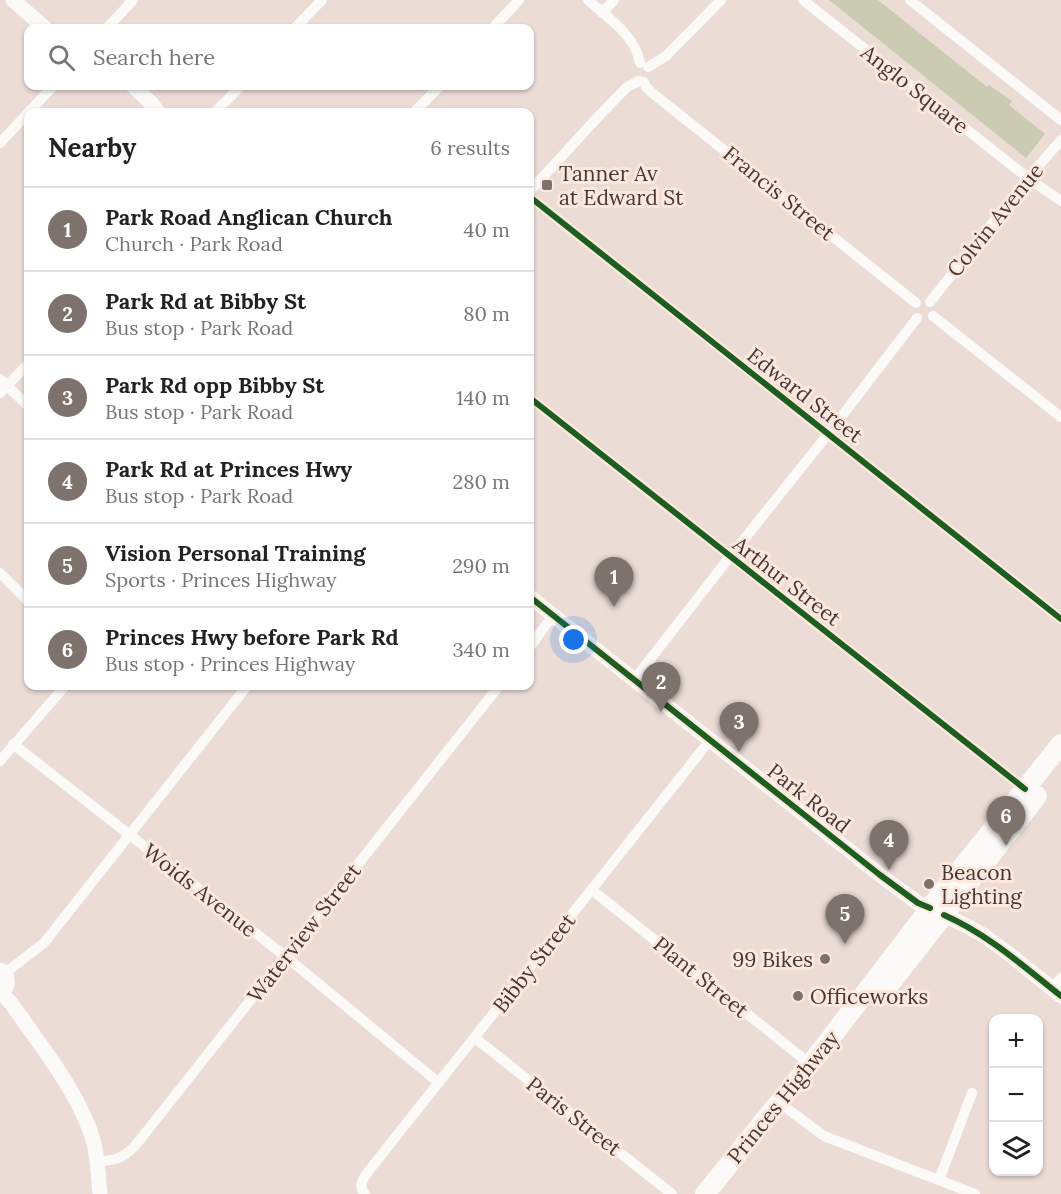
<!DOCTYPE html>
<meta charset="utf-8">
<style>
:root{--surface:#fff;--page:#f6f6f6;--text:#222;--muted:#767676;--line:#e0e0e0;--accent:#7e726c}
body{margin:0;font-family:Lora,serif;background:var(--page);color:var(--text)}
.controls{position:absolute;right:18px;bottom:18px;display:grid;overflow:hidden;border-radius:12px;box-shadow:0 2px 4px #0004}
.controls button{width:54px;height:54px;display:grid;place-items:center;padding:0;border:0;border-bottom:2px solid var(--line);background:var(--surface);color:var(--text);font:30px sans-serif}
.you{position:absolute;left:574px;top:640px;width:21px;height:21px;margin:-15px;border:4px solid #fff;border-radius:50%;background:#1a73e8;box-shadow:0 0 0 9px #1a73e833}
.badge{display:grid;place-items:center;width:39px;height:39px;border-radius:50%;background:var(--accent);color:#fff;font-size:20px;font-weight:700}
.pin{position:absolute;translate:-50% -50px;filter:drop-shadow(0 2px 3px #0008)}
.pin::after{content:'';position:absolute;top:32px;width:21px;height:18px;background:inherit;clip-path:polygon(0 0,100% 0,50% 100%)}
.list{margin:0;padding:0;list-style:none}
h2{display:flex;justify-content:space-between;align-items:center;height:78px;margin:0;padding:0 24px;font-size:26px}
h2 small{font-size:20px;font-weight:400;color:var(--muted)}
.list li{display:grid;grid-template-columns:39px 1fr auto;gap:18px;align-items:center;box-sizing:border-box;height:84px;padding:0 24px;border-top:2px solid var(--line)}
.list b{display:block;font-size:22px;white-space:nowrap}
.list p{margin:0;font-size:20px;white-space:nowrap;color:var(--muted)}
.list em{font-size:20px;font-style:normal;color:var(--muted)}
.icon{flex:none;width:33px;height:33px;fill:none;stroke:currentColor;stroke-width:2;stroke-linecap:round;stroke-linejoin:round}
.map{position:relative;flex:none;width:1061px;height:1194px;overflow:hidden}
.search{position:absolute;background:var(--surface);box-shadow:0 2px 4px #0004;left:24px;top:24px;width:510px;height:66px;display:flex;align-items:center;gap:15px;box-sizing:border-box;padding:0 21px;border-radius:12px;color:var(--muted);font-size:22px}
.panel{position:absolute;background:var(--surface);box-shadow:0 2px 4px #0004;left:24px;top:108px;width:510px;height:582px;border-radius:12px}
.map>svg:first-child{display:block}
.green{fill:#cbcab2}
.lines{fill:none;stroke-linecap:round;stroke-linejoin:round}
.street{stroke:#fcfaf9;stroke-width:10}
.secondary{stroke:#fcfaf9;stroke-width:15}
.highway{stroke:#fcfaf9;stroke-width:20}
.cycleway-casing{stroke:#fee7dc;stroke-width:10}
.cycleway{stroke:#1b5e20;stroke-width:6}
.poi-dot{fill:#7e726c;stroke:#fee7dc;stroke-width:2}
.labels{text-anchor:middle;dominant-baseline:central;stroke-width:6;stroke-linejoin:round;paint-order:stroke}
.street-label{font-size:21px;fill:#443934;stroke:#fee7dc}
.poi-label{font-size:21px;fill:#443934;stroke:#fee7dc;text-anchor:start}
</style>
<div class="map">
<svg width="1061" height="1194" viewBox="0 0 1061 1194">
<rect width="100%" height="100%" fill="#ebdcd5"/>
<polygon class="green" points="829,0 878,0 987,87 989,85 1012,101 1009,105 1045,134 1026,158"/>
<g class="lines">
<g class="street">
<path d="M588,0C607,17 636,36 640,63"/>
<polyline points="803,0 1028,178 1061,201"/>
<polyline points="910,0 1061,120"/>
<polyline points="602,13 614,0"/>
<polyline points="109,26 133,0"/>
<polyline points="295,28 322,0"/>
<polyline points="493,28 519,0"/>
<polyline points="648,67 666,56 721,0"/>
<polyline points="644,82 646,87 651,92 916,303"/>
<polyline points="215,112 241,86"/>
<polyline points="414,112 440,86"/>
<polyline points="0,143 53,86"/>
<polyline points="530,191 596,119 627,87 639,81"/>
<polyline points="530,197 1061,619"/>
<polyline points="930,302 1028,178 1061,140"/>
<polyline points="933,316 1061,417"/>
<polyline points="0,379 28,406"/>
<polyline points="0,393 28,364"/>
<polyline points="530,398 1025,789"/>
<polyline points="0,573 28,601"/>
<polyline points="530,647 553,615"/>
<polyline points="634,680 725,563 828,434 917,318"/>
<polyline points="13,744 285,956 439,1083"/>
<polyline points="0,761 65,686"/>
<polyline points="592,890 810,1064"/>
<polyline points="5,973 44,943 247,686"/>
<polyline points="1052,989 1061,978"/>
<polyline points="475,1038 672,1194"/>
<polyline points="789,1110 824,1136 975,1194"/>
<path d="M97,1162C115,1160 122,1159 135,1146L499,686"/>
<polyline points="939,1180 972,1093"/>
<path d="M365,1194C358,1187 362,1181 367,1173L710,740"/>
</g>
<g class="secondary">
<polyline points="13,0 45,28"/>
<polyline points="133,86 152,104 158,112"/>
<polyline points="530,597 880,875 918,903 969,927 983,935 1008,953 1061,996"/>
<path d="M0,970C10,977 10,986 0,993"/>
<path d="M1,992L11,1003C40,1045 80,1093 94,1143C98,1159 98,1177 100,1194"/>
</g>
<g class="highway">
<polyline points="881,995 1037,796"/>
<polyline points="705,1194 823,1048 940,895 1061,744"/>
</g>
<defs>
<g id="cycleway">
<polyline points="530,197 1061,619"/>
<polyline points="530,398 1025,789"/>
<polyline points="530,597 880,875 918,903 930,908"/>
<path d="M944,915C989,935 1023,966 1061,996"/>
</g>
</defs>
<use href="#cycleway" class="cycleway-casing"/>
<use href="#cycleway" class="cycleway"/>
</g>
<g class="poi-dot">
<rect x="541" y="179" width="12" height="12" rx="3"/>
<circle cx="929" cy="884" r="6"/>
<circle cx="825" cy="959" r="6"/>
<circle cx="798" cy="996" r="6"/>
</g>
<g class="labels">
<g class="street-label">
<text transform="translate(915 89) rotate(38)">Anglo Square</text>
<text transform="translate(779 193) rotate(39)">Francis Street</text>
<text transform="translate(995 220) rotate(-51)">Colvin Avenue</text>
<text transform="translate(805 395) rotate(38)">Edward Street</text>
<text transform="translate(787 581) rotate(38)">Arthur Street</text>
<text transform="translate(809 798) rotate(38)">Park Road</text>
<text transform="translate(200 890) rotate(38)">Woids Avenue</text>
<text transform="translate(304 933) rotate(-52)">Waterview Street</text>
<text transform="translate(534 963) rotate(-52)">Bibby Street</text>
<text transform="translate(701 977) rotate(39)">Plant Street</text>
<text transform="translate(783 1097) rotate(-51)">Princes Highway</text>
<text transform="translate(574 1116) rotate(38)">Paris Street</text>
</g>
<g class="poi-label">
<text x="559" y="173">Tanner Av<tspan x="559" dy="24">at Edward St</tspan></text>
<text x="941" y="872">Beacon<tspan x="941" dy="24">Lighting</tspan></text>
<text x="813" y="959" text-anchor="end">99 Bikes</text>
<text x="810" y="996">Officeworks</text>
</g>
</g>
</svg>
<div class="controls">
<button>+</button>
<button>−</button>
<button><svg class="icon" aria-label="layers" viewBox="0 0 24 24"><path d="M12 4l9 5-9 5-9-5zM3 14l9 5 9-5"/></svg></button>
</div>
<div class="you"></div>
<div class="pin badge" style="left:614px;top:607px">1</div>
<div class="pin badge" style="left:661px;top:712px">2</div>
<div class="pin badge" style="left:739px;top:752px">3</div>
<div class="pin badge" style="left:889px;top:870px">4</div>
<div class="pin badge" style="left:845px;top:944px">5</div>
<div class="pin badge" style="left:1006px;top:846px">6</div>
<div class="search"><svg class="icon" aria-label="search" viewBox="0 0 24 24"><circle cx="10" cy="10" r="6"/><path d="M15 15l6 6"/></svg>Search here</div>
<section class="panel">
<h2>Nearby<small>6 results</small></h2>
<ul class="list">
<li><span class="badge">1</span><div><b>Park Road Anglican Church</b><p>Church · Park Road</p></div><em>40 m</em></li>
<li><span class="badge">2</span><div><b>Park Rd at Bibby St</b><p>Bus stop · Park Road</p></div><em>80 m</em></li>
<li><span class="badge">3</span><div><b>Park Rd opp Bibby St</b><p>Bus stop · Park Road</p></div><em>140 m</em></li>
<li><span class="badge">4</span><div><b>Park Rd at Princes Hwy</b><p>Bus stop · Park Road</p></div><em>280 m</em></li>
<li><span class="badge">5</span><div><b>Vision Personal Training</b><p>Sports · Princes Highway</p></div><em>290 m</em></li>
<li><span class="badge">6</span><div><b>Princes Hwy before Park Rd</b><p>Bus stop · Princes Highway</p></div><em>340 m</em></li>
</ul>
</section>
</div>
